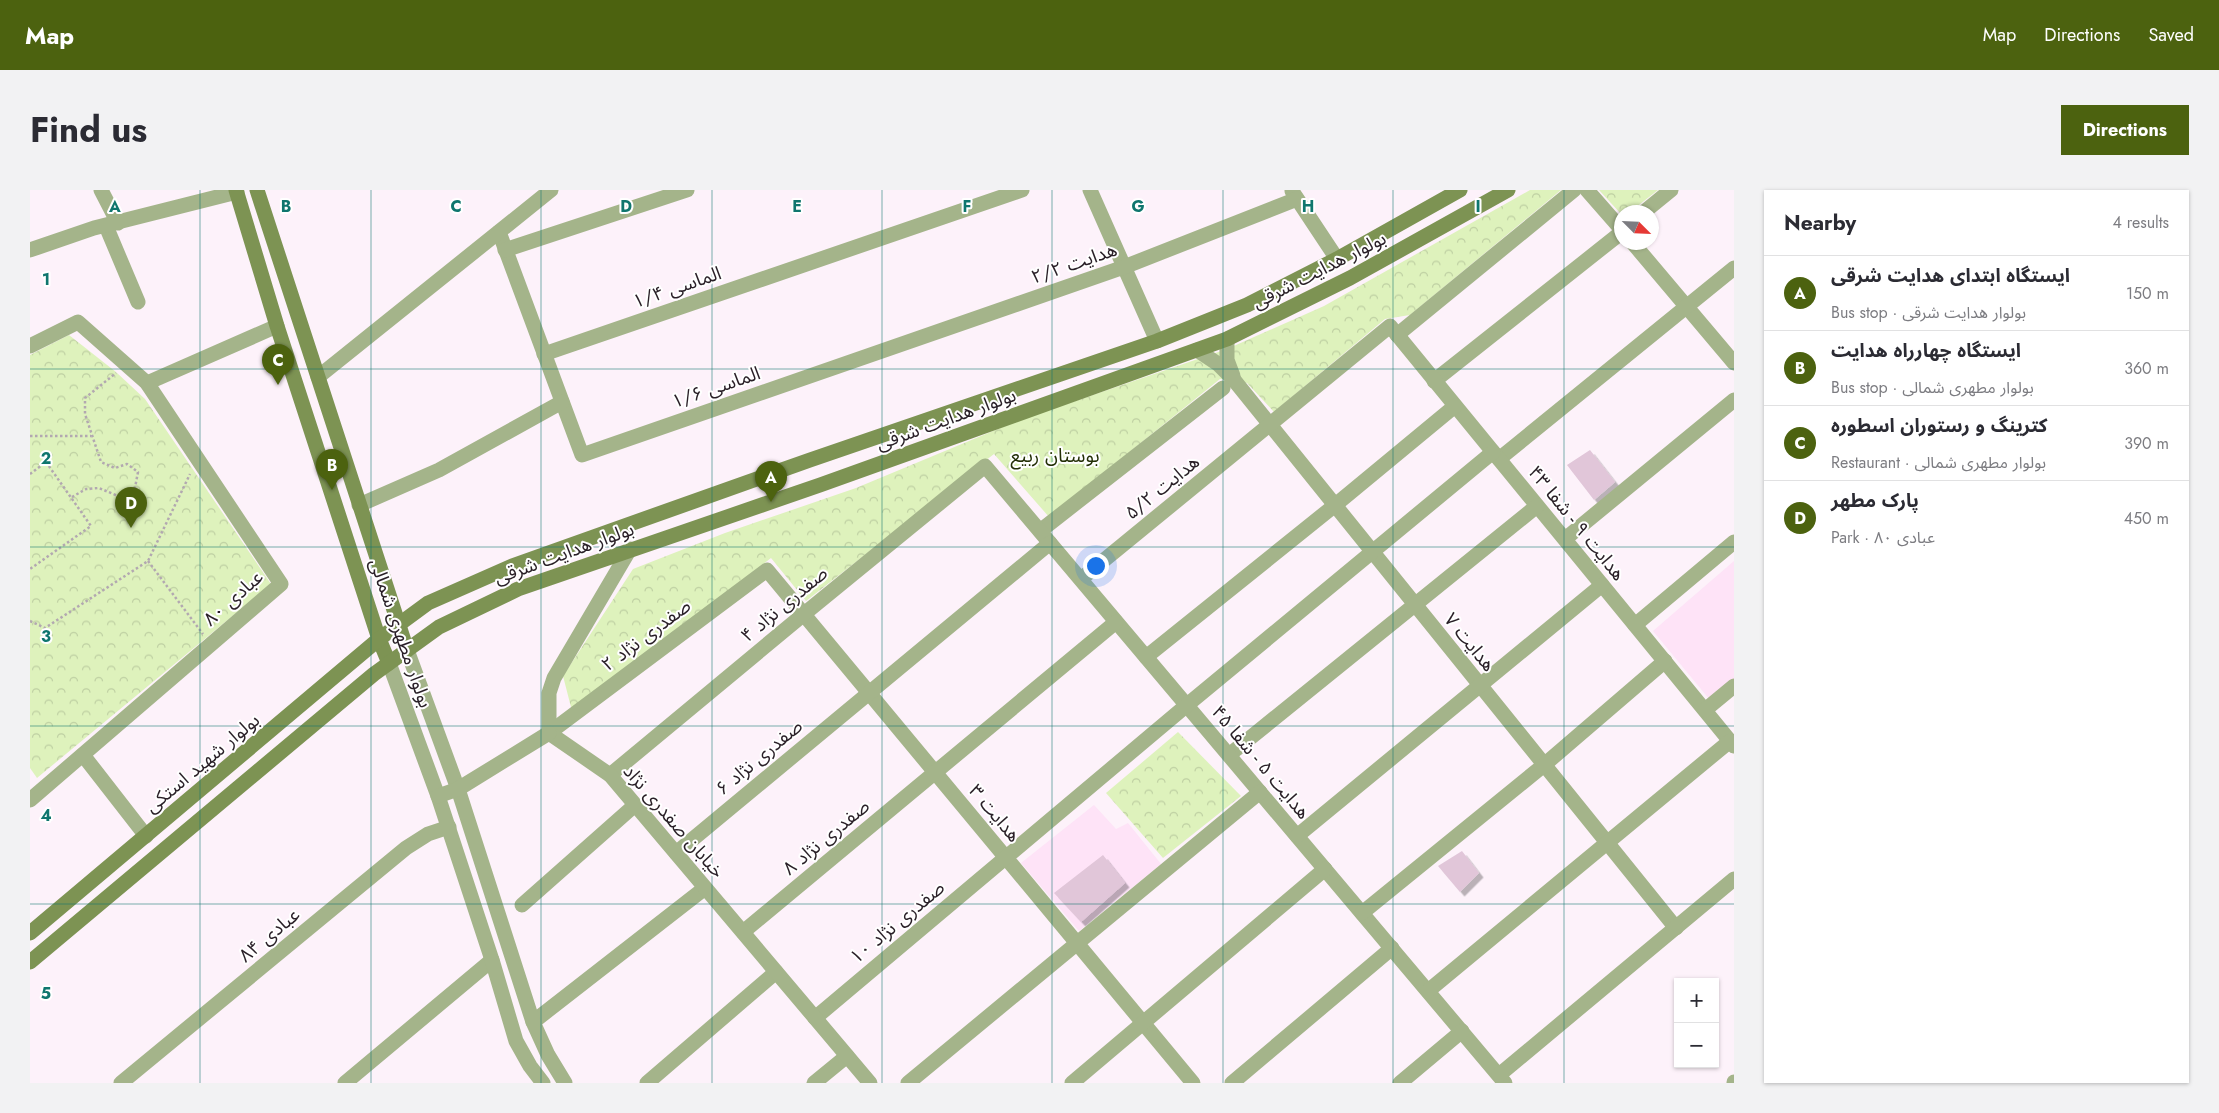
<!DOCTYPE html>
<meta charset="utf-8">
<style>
:root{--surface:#fff;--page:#f2f2f3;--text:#2b2b33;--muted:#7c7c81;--line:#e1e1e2;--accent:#4c620f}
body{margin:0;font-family:Jost,"Noto Sans Arabic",sans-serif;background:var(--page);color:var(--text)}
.controls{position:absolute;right:15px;bottom:15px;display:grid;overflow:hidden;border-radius:0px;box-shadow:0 1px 4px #0004}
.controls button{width:45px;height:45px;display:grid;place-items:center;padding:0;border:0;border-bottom:1px solid var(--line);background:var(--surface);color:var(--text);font:25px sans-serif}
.compass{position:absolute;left:1584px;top:15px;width:45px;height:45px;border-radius:50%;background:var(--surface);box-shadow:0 1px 4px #0004;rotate:114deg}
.you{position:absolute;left:1065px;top:375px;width:18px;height:18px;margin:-12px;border:4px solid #fff;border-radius:50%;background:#1a73e8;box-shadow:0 0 0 8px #1a73e833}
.badge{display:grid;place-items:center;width:32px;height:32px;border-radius:50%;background:var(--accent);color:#fff;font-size:16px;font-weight:700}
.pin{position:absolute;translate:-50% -41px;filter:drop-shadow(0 1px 2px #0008)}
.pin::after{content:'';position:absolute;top:26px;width:18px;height:15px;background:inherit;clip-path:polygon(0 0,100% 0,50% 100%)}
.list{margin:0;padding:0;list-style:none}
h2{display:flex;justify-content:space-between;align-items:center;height:65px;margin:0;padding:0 20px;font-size:21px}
h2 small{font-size:16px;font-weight:400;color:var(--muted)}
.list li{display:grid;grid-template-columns:32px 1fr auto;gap:15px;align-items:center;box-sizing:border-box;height:75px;padding:0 20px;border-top:1px solid var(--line)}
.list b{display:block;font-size:19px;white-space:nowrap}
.list p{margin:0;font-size:16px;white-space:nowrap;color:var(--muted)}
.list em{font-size:16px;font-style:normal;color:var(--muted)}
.map{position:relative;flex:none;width:1704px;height:893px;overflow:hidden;border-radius:0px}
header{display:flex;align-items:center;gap:30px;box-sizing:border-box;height:70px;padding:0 25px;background:var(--accent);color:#fff}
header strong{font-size:24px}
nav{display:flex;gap:28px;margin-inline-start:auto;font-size:18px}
.intro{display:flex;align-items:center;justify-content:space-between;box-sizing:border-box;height:120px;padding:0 30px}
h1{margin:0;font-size:35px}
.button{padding:12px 22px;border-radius:0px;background:var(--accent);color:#fff;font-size:18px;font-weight:700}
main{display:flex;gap:30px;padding:0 30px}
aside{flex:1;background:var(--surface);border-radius:0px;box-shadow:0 1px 4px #0004}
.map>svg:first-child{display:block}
.built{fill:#fee3f7}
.park{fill:url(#park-crowns)}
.building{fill:#e1c6d9;filter:url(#shadow)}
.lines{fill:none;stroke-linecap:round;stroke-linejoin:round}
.path{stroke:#b2a8b0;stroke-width:2.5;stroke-dasharray:2.5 2.5;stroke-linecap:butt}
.minor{stroke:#a4b48a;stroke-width:15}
.tertiary{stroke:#a4b48a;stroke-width:15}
.secondary{stroke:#7d9353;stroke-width:15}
.grid{fill:none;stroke:#0f766e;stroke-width:1;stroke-opacity:0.55}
.labels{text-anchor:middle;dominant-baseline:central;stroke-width:4;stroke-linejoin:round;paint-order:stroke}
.street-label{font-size:19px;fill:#291f27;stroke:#fff}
.park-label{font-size:19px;fill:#232f06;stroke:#fff}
.grid-label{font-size:16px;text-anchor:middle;font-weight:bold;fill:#0f766e;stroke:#fff;stroke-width:4;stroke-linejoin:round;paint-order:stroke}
</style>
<header>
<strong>Map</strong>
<nav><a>Map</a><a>Directions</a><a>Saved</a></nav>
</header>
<div class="intro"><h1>Find us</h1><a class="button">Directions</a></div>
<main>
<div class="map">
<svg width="1704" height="893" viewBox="0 0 1704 893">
<defs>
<pattern id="park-crowns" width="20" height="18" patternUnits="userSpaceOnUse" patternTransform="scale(1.25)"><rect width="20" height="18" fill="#def2bc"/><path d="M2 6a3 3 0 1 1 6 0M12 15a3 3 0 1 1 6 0" fill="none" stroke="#becfa2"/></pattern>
<filter id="shadow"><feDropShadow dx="4.5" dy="4.5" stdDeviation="0" flood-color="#0004"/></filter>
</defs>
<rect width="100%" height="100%" fill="#fdf2fa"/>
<g class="built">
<polygon points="1704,371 1704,490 1680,510 1623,441"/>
<polygon points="1064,615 1086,639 1098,633 1131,674 1049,741 991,673"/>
</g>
<g class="park">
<polygon points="1500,0 1531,0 1380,125 1355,129 1244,222 1217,193 1190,189 1019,327 964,264 776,411 741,368 542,521 533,486 603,379 695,343 826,298 987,231 1197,159 1294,116"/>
<polygon points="1569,0 1628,0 1600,22 1592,22 1591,24"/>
<polygon points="39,145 86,182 115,209 241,394 7,588 0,578 0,165"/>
<polygon points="1148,542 1211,606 1133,668 1076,603"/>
</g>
<g class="building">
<polygon points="1560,260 1585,292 1564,310 1537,275"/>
<polygon points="1432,661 1449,683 1430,702 1408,676"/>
<polygon points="1073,665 1095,693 1051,732 1024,703"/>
</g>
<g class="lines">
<g class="path">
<polyline points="0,246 61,246"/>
<polyline points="0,284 16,272 61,336 0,379"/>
<polyline points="42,307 56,299 69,298 88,306 104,303 108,282 97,274 85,278 71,272 55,224 55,208 86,183"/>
<polyline points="118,371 173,444"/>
<polyline points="0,431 15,438 118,371 160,284"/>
</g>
<g class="minor">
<polyline points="71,0 88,33"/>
<polyline points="1060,0 1127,151"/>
<polyline points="1557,0 1592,40"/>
<polyline points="1262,1 1307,69"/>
<polyline points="1614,22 1641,0"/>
<polyline points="76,36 108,112"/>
<polyline points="469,42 552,265 1094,77 1267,9"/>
<polyline points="1602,52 1704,173"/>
<polyline points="0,60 64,38 207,2"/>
<polyline points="475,60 657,0"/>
<polyline points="1367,145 1544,0"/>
<polyline points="1197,149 1197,170 1203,186"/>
<polyline points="0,156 48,132 117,193 251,394 0,610"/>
<polyline points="1167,160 1188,174 1204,190 1646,738"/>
<polyline points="514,164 992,0"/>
<polyline points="288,187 521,0"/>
<polyline points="1404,191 1592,42"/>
<polyline points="117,193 247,136"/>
<polyline points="1469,269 1704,78"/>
<polyline points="329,315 409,280 532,212"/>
<polyline points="1010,341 1193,198"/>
<polyline points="1535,349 1704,210"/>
<polyline points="1051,389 1360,136 1704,556"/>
<polyline points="1605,435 1704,352"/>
<polyline points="1116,467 1304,316 1425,216"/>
<polyline points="1675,520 1704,496"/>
<polyline points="519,543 737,380 1163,893"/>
<polyline points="53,565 116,646"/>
<polyline points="1199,565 1507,316"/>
<polyline points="580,585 774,424 955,276 1475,893"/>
<polyline points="1267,646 1572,395"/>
<polyline points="646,663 1020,353"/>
<polyline points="492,715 605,615"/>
<polyline points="1332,723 1514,575 1635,471"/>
<polyline points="713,742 1086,432"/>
<polyline points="1398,801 1700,551"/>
<polyline points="785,828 1157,515 1463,262"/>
<polyline points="503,832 675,698"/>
<polyline points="1469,885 1704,689"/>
<polyline points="91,893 376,658 398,644 419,637"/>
<polyline points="315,893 462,770"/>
<polyline points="617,893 746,782"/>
<polyline points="784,893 817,866"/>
<polyline points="878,893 1230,602"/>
<polyline points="1042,893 1295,679"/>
<polyline points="1202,893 1362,758"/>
<polyline points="1370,893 1432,841"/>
</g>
<g class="tertiary">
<polyline points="377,460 428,599 503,832 518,865 535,893"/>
<polyline points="359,473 408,606 462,770 486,851 500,876 513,893"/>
<polyline points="519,543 580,585 840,893"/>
<polyline points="519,543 519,503 524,488 600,359"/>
<polyline points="408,606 428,599 519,543"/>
<polyline points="1704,893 1704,892"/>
</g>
<g class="secondary">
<polyline points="206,0 247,136 349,449 359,473"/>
<polyline points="227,0 377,460"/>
<polyline points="0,743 349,449 398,413 482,376 780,270 1127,151 1217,115 1307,69 1430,0"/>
<polyline points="0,772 344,484 409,437 488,399 790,295 1197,149 1320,88 1478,0"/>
</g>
</g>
<path class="grid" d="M170,0V893M341,0V893M511,0V893M682,0V893M852,0V893M1022,0V893M1193,0V893M1363,0V893M1534,0V893M0,179H1704M0,357H1704M0,536H1704M0,714H1704"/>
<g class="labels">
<g class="street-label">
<text transform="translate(1044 73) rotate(-19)">هدایت ۲/۲</text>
<text transform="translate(1289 80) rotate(-27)">بولوار هدایت شرقی</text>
<text transform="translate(647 97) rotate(-19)">الماسی ۱/۴</text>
<text transform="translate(686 197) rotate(-19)">الماسی ۱/۶</text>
<text transform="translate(916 229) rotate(-20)">بولوار هدایت شرقی</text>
<text transform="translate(1132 297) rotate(-39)">هدایت ۵/۲</text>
<text transform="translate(1547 333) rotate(51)">هدایت ۹ - شفا ۴۳</text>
<text transform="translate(534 363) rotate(-20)">بولوار هدایت شرقی</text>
<text transform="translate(203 408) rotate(-42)">عبادی ۸۰</text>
<text transform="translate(754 414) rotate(-40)">صفدری نژاد ۴</text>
<text transform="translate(371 443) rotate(71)">بولوار مطهری شمالی</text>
<text transform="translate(616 445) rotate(-37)">صفدری نژاد ۲</text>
<text transform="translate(1440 452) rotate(51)">هدایت ۷</text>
<text transform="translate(729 567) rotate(-40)">صفدری نژاد ۶</text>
<text transform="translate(1231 572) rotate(50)">هدایت ۵ - شفا ۴۵</text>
<text transform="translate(172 573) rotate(-40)">بولوار شهید استکی</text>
<text transform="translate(965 623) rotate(50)">هدایت ۳</text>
<text transform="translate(644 631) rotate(49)">خیابان صفدری نژاد</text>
<text transform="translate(796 647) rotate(-40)">صفدری نژاد ۸</text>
<text transform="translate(867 732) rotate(-40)">صفدری نژاد ۱۰</text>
<text transform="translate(239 745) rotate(-40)">عبادی ۸۴</text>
</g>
<g class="park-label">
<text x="1025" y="265">بوستان ربیع</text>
</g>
</g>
<g class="grid-label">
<text x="85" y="22">A</text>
<text x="256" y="22">B</text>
<text x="426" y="22">C</text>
<text x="596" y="22">D</text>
<text x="767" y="22">E</text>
<text x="937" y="22">F</text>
<text x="1108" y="22">G</text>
<text x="1278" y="22">H</text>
<text x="1448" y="22">I</text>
<text x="16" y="95">1</text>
<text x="16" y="274">2</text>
<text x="16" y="452">3</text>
<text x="16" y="631">4</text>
<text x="16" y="809">5</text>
</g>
</svg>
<div class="controls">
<button>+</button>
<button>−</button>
</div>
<svg class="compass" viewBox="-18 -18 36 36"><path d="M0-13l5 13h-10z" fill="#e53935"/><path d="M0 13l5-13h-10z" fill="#7c7c81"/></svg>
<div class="you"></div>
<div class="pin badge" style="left:741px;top:312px">A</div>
<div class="pin badge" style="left:302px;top:300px">B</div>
<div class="pin badge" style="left:248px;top:195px">C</div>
<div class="pin badge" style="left:101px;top:338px">D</div>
</div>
<aside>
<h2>Nearby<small>4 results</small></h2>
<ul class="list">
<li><span class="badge">A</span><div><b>ایستگاه ابتدای هدایت شرقی</b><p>Bus stop · بولوار هدایت شرقی</p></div><em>150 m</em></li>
<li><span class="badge">B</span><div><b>ایستگاه چهارراه هدایت</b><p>Bus stop · بولوار مطهری شمالی</p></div><em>360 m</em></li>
<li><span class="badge">C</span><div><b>کترینگ و رستوران اسطوره</b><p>Restaurant · بولوار مطهری شمالی</p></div><em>390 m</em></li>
<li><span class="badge">D</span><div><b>پارک مطهر</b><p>Park · عبادی ۸۰</p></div><em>450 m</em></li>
</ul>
</aside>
</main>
